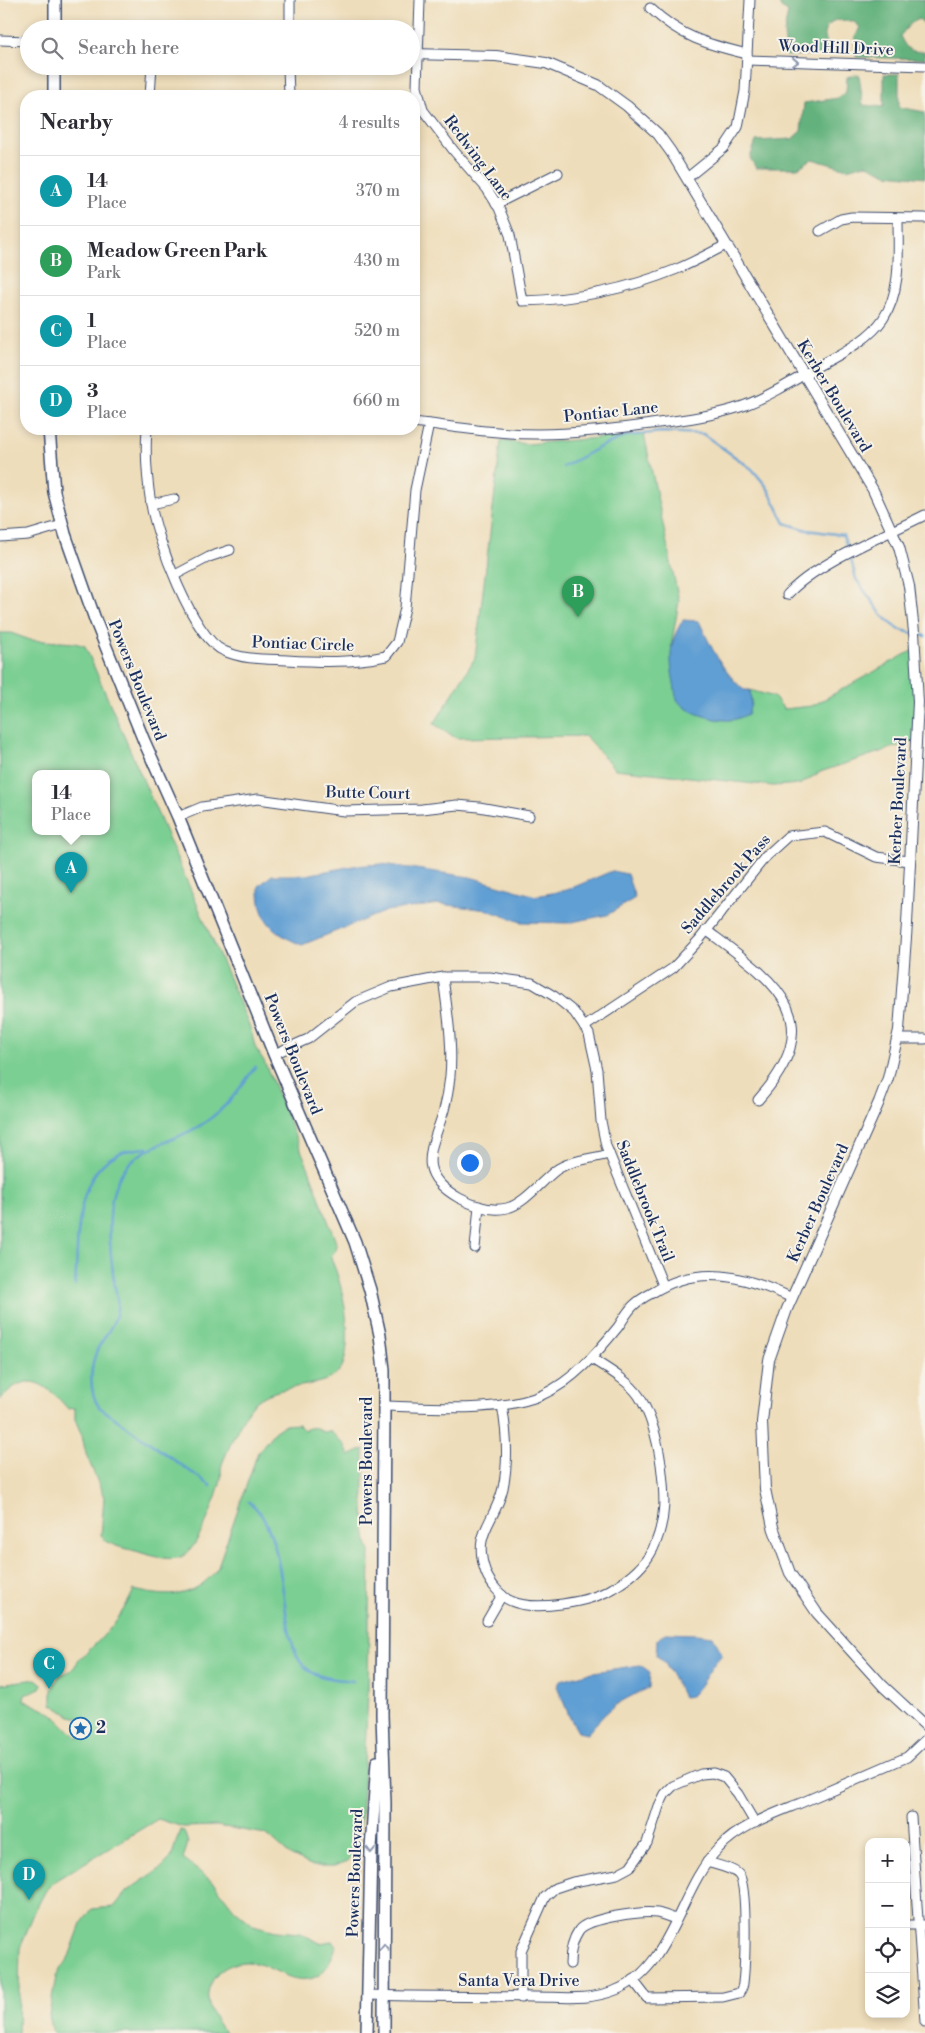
<!DOCTYPE html>
<meta charset="utf-8">
<style>
:root{--surface:#fff;--page:#f7f7f7;--text:#2b2b33;--muted:#7c7c81;--line:#e1e1e2;--accent:#111827}
body{margin:0;font-family:"Libre Bodoni",serif;background:var(--page);color:var(--text)}
.controls{position:absolute;right:15px;bottom:15px;display:grid;overflow:hidden;border-radius:10px;box-shadow:0 2px 8px #0003}
.controls button{width:45px;height:45px;display:grid;place-items:center;padding:0;border:0;border-bottom:1px solid var(--line);background:var(--surface);color:var(--text);font:25px sans-serif}
.you{position:absolute;left:469px;top:1162px;width:18px;height:18px;margin:-12px;border:4px solid #fff;border-radius:50%;background:#1a73e8;box-shadow:0 0 0 8px #1a73e833}
.badge{display:grid;place-items:center;width:32px;height:32px;border-radius:50%;background:var(--accent);color:#fff;font-size:16px;font-weight:700}
.pin{position:absolute;translate:-50% -41px;filter:drop-shadow(0 1px 2px #0008)}
.pin::after{content:'';position:absolute;top:26px;width:18px;height:15px;background:inherit;clip-path:polygon(0 0,100% 0,50% 100%)}
.popup{position:absolute;left:32px;top:770px;width:78px;height:65px;box-sizing:border-box;display:grid;place-content:center;border-radius:10px;background:var(--surface);filter:drop-shadow(0 1px 4px #0005);font-size:16px;white-space:nowrap;color:var(--muted)}
.popup b{font-size:19px;color:var(--text)}
.popup::after{content:'';position:absolute;left:50%;top:100%;margin-left:-10px;border:10px solid transparent;border-top-color:var(--surface)}
.list{margin:0;padding:0;list-style:none}
h2{display:flex;justify-content:space-between;align-items:center;height:65px;margin:0;padding:0 20px;font-size:21px}
h2 small{font-size:16px;font-weight:400;color:var(--muted)}
.list li{display:grid;grid-template-columns:32px 1fr auto;gap:15px;align-items:center;box-sizing:border-box;height:70px;padding:0 20px;border-top:1px solid var(--line)}
.list b{display:block;font-size:19px;white-space:nowrap}
.list p{margin:0;font-size:16px;white-space:nowrap;color:var(--muted)}
.list em{font-size:16px;font-style:normal;color:var(--muted)}
.icon{flex:none;width:28px;height:28px;fill:none;stroke:currentColor;stroke-width:2;stroke-linecap:round;stroke-linejoin:round}
.map{position:relative;flex:none;width:925px;height:2033px;overflow:hidden}
.search{position:absolute;background:var(--surface);box-shadow:0 2px 8px #0003;left:20px;top:20px;width:400px;height:55px;display:flex;align-items:center;gap:12px;box-sizing:border-box;padding:0 18px;border-radius:28px;color:var(--muted);font-size:19px}
.panel{position:absolute;background:var(--surface);box-shadow:0 2px 8px #0003;left:20px;top:90px;width:400px;height:345px;border-radius:20px}
.map>svg:first-child{display:block}
.green{fill:#7bcf93;stroke:#4b7f78;fill-rule:evenodd}
.forest{fill:#64b27d;stroke:#40706e}
.water{fill:#619fd3;stroke:#3e6798}
.lines{fill:none;stroke-linecap:round;stroke-linejoin:round}
.stream{stroke:#619fd3;stroke-width:2.5}
.minor-casing{stroke:#3b496c;stroke-width:11}
.tertiary-casing{stroke:#3b496c;stroke-width:12}
.secondary-casing{stroke:#3b496c;stroke-width:14}
.minor{stroke:#fff;stroke-width:9}
.tertiary{stroke:#fff;stroke-width:10}
.secondary{stroke:#fff;stroke-width:11}
.oneway{stroke:#8d97ae}
.labels{text-anchor:middle;dominant-baseline:central;stroke-width:4;stroke-linejoin:round;paint-order:stroke}
.street-label{font-size:16px;fill:#1b2f5e;stroke:#f7f3e8}
.poi-label{font-size:16px;font-weight:bold;fill:#1b2f5e;stroke:#f7f3e8;text-anchor:start}
</style>
<div class="map">
<svg width="925" height="2033" viewBox="0 0 925 2033">
<rect width="100%" height="100%" fill="#f7f3e8"/>
<filter id="ink" filterUnits="userSpaceOnUse"><feTurbulence type="fractalNoise" baseFrequency=".02" numOctaves="2"/><feDisplacementMap in="SourceGraphic" scale="10" xChannelSelector="R" yChannelSelector="G"/><feConvolveMatrix kernelMatrix="1 2 1 2 8 2 1 2 1" color-interpolation-filters="sRGB"/></filter>
<filter id="wash" filterUnits="userSpaceOnUse"><feTurbulence type="fractalNoise" baseFrequency=".0096" numOctaves="4" result="noise"/><feDisplacementMap in="SourceGraphic" scale="20" xChannelSelector="R" yChannelSelector="G"/><feGaussianBlur stdDeviation="1.12" result="paint"/><feColorMatrix in="noise" values="0 0 0 0 0 0 0 0 0 0 0 0 0 0 0 0 0 1.4 0 .05"/><feComposite in="paint" operator="in"/></filter>
<g filter="url(#wash)">
<rect width="100%" height="100%" fill="#eeddba"/>
<g class="green">
<polygon points="644,434 679,601 671,647 751,704 750,690 774,697 784,709 812,706 915,649 916,740 820,772 801,784 773,786 615,769 585,736 456,738 434,724 475,658 501,441 527,444"/>
<path d="M0,633H11L30,640L75,643L85,646L229,978L251,1030L255,1047L264,1061L309,1169L337,1245L336,1250L331,1256C332,1263 335,1267 337,1274C345,1298 353,1343 342,1367C329,1393 273,1379 251,1407C239,1423 230,1445 222,1464C220,1469 222,1474 221,1479C217,1497 199,1548 183,1556C171,1562 154,1556 142,1553C129,1548 110,1548 101,1536L104,1497L86,1454L82,1436L75,1419V1408L68,1409C45,1382 26,1369 0,1400ZM36,774H106V832H36Z"/>
<path d="M298,1424L304,1430C311,1427 316,1426 323,1432H331L345,1445L349,1456L364,1449C364,1468 362,1539 370,1551L368,1694L361,1821L355,1851L348,1861L334,1866H313L290,1855L266,1834L218,1826L183,1827L158,1819L56,1880L46,1890L35,1911L20,1948L18,2033H0V1684L36,1679L42,1684L40,1688L25,1695L24,1700L53,1714L76,1737H82L88,1733L90,1723L86,1719L70,1716L52,1704V1689L60,1675C78,1670 72,1665 85,1654C106,1635 122,1616 134,1590C169,1598 194,1599 217,1569L258,1452L274,1432L284,1425Z"/>
<path d="M180,1830L184,1831L188,1843L183,1859L214,1883L234,1909L253,1925L276,1931L300,1933L320,1943L332,1941L337,1946C331,1957 327,1974 313,1978C282,1987 263,1950 229,1966C222,1969 216,1975 212,1981C201,2001 214,2018 225,2033H53L49,2015L56,1977L61,1968L67,1962L81,1924L92,1909L114,1907L127,1891L160,1869L171,1858Z"/>
</g>
<g class="forest">
<path d="M778,0H925V25L919,19L910,24L900,36C906,48 909,53 924,51L925,59L856,57L855,38L860,27L854,22L835,20L827,27L824,33L830,54L786,56L784,33L788,12L781,8Z"/>
<polygon points="859,74 863,105 884,107 884,74 899,74 899,107 925,112 925,178 887,174 865,164 847,169 812,159 798,168 756,168 750,158 756,141 792,139 801,131 804,103 838,98 846,92 847,77"/>
</g>
<g class="water">
<path d="M683,620L699,621C711,647 722,671 744,690H750L751,704L748,714C742,717 735,720 729,720C715,721 683,712 677,699C675,695 675,688 674,683C669,658 669,642 683,620Z"/>
<path d="M382,864L470,877L536,896L567,890L612,871L627,874L635,898L607,915L567,923L521,922L487,910L440,904L386,911L302,945C272,933 258,919 259,886L272,875H306L353,866Z"/>
<path d="M665,1633L696,1634L713,1636L722,1654C709,1668 705,1682 691,1696L683,1697L665,1663L656,1655L657,1640Z"/>
<path d="M640,1665L650,1672L649,1688C617,1702 610,1707 587,1734L578,1732L570,1718L557,1686L561,1680L587,1673Z"/>
</g>
<g class="lines">
<g class="stream">
<polyline points="563,467 598,448 626,436 661,432 703,434 752,469 767,487 785,523 807,530 843,535 848,550"/>
<polyline points="850,555 856,579 882,615 898,629 912,633"/>
<polyline points="917,634 925,636"/>
<path d="M75,1285C79,1242 72,1173 120,1153C129,1149 138,1149 147,1148"/>
<path d="M211,1486L99,1407C88,1391 90,1365 98,1348C104,1337 113,1327 116,1315C120,1302 114,1287 113,1274C110,1248 107,1220 113,1194C125,1145 167,1147 201,1125C225,1110 240,1089 255,1067"/>
<path d="M249,1502C282,1526 281,1597 290,1634C293,1646 296,1660 306,1668C318,1679 337,1679 353,1681"/>
</g>
</g>
</g>
<g filter="url(#ink)">
<g class="lines">
<defs>
<g id="minor">
<polyline points="290,0 290,29"/>
<path d="M420,0L417,87L423,110L454,151L487,189L499,208L510,235L522,301C575,300 628,289 677,269C694,262 710,253 726,245"/>
<path d="M650,8C681,37 706,44 747,54"/>
<polyline points="0,40 29,41"/>
<polyline points="747,60 925,66"/>
<polyline points="288,66 289,96"/>
<polyline points="150,96 152,66"/>
<polyline points="687,178 724,148 738,127 745,91 750,0"/>
<polyline points="496,204 558,173"/>
<polyline points="820,231 841,219 852,217 925,218"/>
<path d="M414,422C455,427 496,434 538,434C576,434 613,429 651,424C681,420 714,416 743,406C770,396 795,380 820,365C841,353 869,340 883,319C902,291 898,251 898,219"/>
<path d="M147,429C145,454 147,479 151,504C156,537 193,638 224,651C244,660 266,659 287,660C320,662 353,663 386,656L397,642L405,608L415,490L429,424"/>
<polyline points="151,504 174,499"/>
<polyline points="0,537 28,535 62,525"/>
<polyline points="175,575 209,557 230,550"/>
<path d="M787,595C815,563 886,535 925,515"/>
<polyline points="178,817 202,807 258,799 344,811 422,809 457,805 479,807 529,816"/>
<path d="M706,930C774,981 832,1017 758,1100"/>
<path d="M443,977C447,1010 453,1043 450,1076C449,1087 447,1099 444,1110C433,1148 413,1172 459,1198C474,1206 490,1212 507,1208C524,1204 541,1182 555,1171C569,1160 592,1159 609,1154"/>
<polyline points="584,1027 673,968 699,940 766,856 788,836 825,832 876,857 909,861"/>
<polyline points="897,1039 925,1039"/>
<polyline points="274,1054 308,1039 355,1002 391,987 443,977 490,977 532,983 554,996 574,1012 589,1034 597,1070 601,1121 606,1146 663,1285"/>
<polyline points="475,1248 479,1206"/>
<path d="M502,1405C507,1433 509,1460 503,1488C495,1523 471,1533 486,1573C490,1583 501,1597 511,1601C535,1612 591,1602 613,1588C629,1579 645,1565 653,1549C667,1519 665,1496 661,1464C658,1443 651,1415 639,1396C629,1381 606,1368 592,1359"/>
<path d="M384,1406C430,1407 501,1413 542,1395C573,1381 597,1353 618,1327C623,1320 627,1312 633,1306C638,1301 646,1296 652,1293C699,1263 745,1276 792,1298"/>
<polyline points="487,1621 502,1595"/>
<polyline points="911,1817 925,2022"/>
<polyline points="906,1925 925,1925"/>
<path d="M570,1964C570,1952 572,1940 579,1930C588,1918 641,1911 657,1913C663,1914 669,1917 675,1919"/>
<path d="M633,1980L647,1998L723,1997L739,1993C741,1990 743,1987 743,1983C745,1966 748,1887 739,1875C733,1868 716,1865 707,1862"/>
<path d="M368,1995C424,1997 479,1996 534,1997C563,1997 588,2001 616,1990C672,1968 679,1889 718,1849C740,1825 774,1814 803,1802C838,1787 873,1772 907,1757L925,1740"/>
<polyline points="521,1998 521,1951 545,1897 555,1888 573,1882 617,1874 630,1867 647,1843 659,1806 665,1794 673,1786 701,1774 713,1773 724,1777 738,1794 755,1823"/>
</g>
<polyline id="tertiary" points="411,54 496,56 546,63 598,85 627,106 658,134 671,152 873,490 899,547 909,586 914,632 918,702 907,924 899,1030 888,1078 879,1102 787,1309 769,1360 762,1422 765,1489 773,1527 790,1573 817,1613 883,1686 925,1725"/>
<g id="secondary">
<polyline points="55,29 55,0"/>
<polyline points="54,96 54,66"/>
<polyline points="49,429 54,492 65,534 96,622 144,741 178,817 274,1054 355,1242 370,1290 380,1335 384,1370 384,1406 382,1715 385,1803 384,2033"/>
<polyline points="367,2033 371,1848 377,1762"/>
</g>
</defs>
<use href="#minor" class="minor-casing"/>
<use href="#tertiary" class="tertiary-casing"/>
<use href="#secondary" class="secondary-casing"/>
<use href="#minor" class="minor"/>
<use href="#tertiary" class="tertiary"/>
<use href="#secondary" class="secondary"/>
</g>
<defs><path id="oneway-chevron" d="M-2-3.5L2.5 0L-2 3.5" fill="none" stroke-width="1.6" stroke-linecap="round" stroke-linejoin="round" transform="scale(1.25)"/></defs>
<g class="oneway">
<use href="#oneway-chevron" transform="translate(795 62) rotate(2)"/>
<use href="#oneway-chevron" transform="translate(371 1850) rotate(92)"/>
<use href="#oneway-chevron" transform="translate(384 1947) rotate(-89)"/>
</g>
</g>
<defs>
<symbol id="sight-ring" viewBox="-11 -11 22 22"><circle r="9.5" fill="#f7f3e8" stroke="#1f6fb2" stroke-width="1.5"/><path d="M0-6L1.8-2.2L6-1.7L2.9 1.2L3.7 5.4L0 3.3L-3.7 5.4L-2.9 1.2L-6-1.7L-1.8-2.2Z" fill="#1f6fb2"/></symbol>
</defs>
<g fill-rule="evenodd">
<use href="#sight-ring" x="68" y="1716" width="25" height="25"/>
</g>
<g class="labels">
<g class="street-label">
<text transform="translate(836 48) rotate(2)">Wood Hill Drive</text>
<text transform="translate(478 158) rotate(53)">Redwing Lane</text>
<text transform="translate(834 396) rotate(59)">Kerber Boulevard</text>
<text transform="translate(611 412) rotate(-6)">Pontiac Lane</text>
<text transform="translate(303 644) rotate(2)">Pontiac Circle</text>
<text transform="translate(137 680) rotate(68)">Powers Boulevard</text>
<text transform="translate(368 793) rotate(1)">Butte Court</text>
<text transform="translate(898 801) rotate(-87)">Kerber Boulevard</text>
<text transform="translate(726 884) rotate(-49)">Saddlebrook Pass</text>
<text transform="translate(293 1054) rotate(68)">Powers Boulevard</text>
<text transform="translate(645 1201) rotate(68)">Saddlebrook Trail</text>
<text transform="translate(818 1203) rotate(-66)">Kerber Boulevard</text>
<text transform="translate(367 1461) rotate(-90)">Powers Boulevard</text>
<text transform="translate(355 1873) rotate(-88)">Powers Boulevard</text>
<text x="519" y="1981">Santa Vera Drive</text>
</g>
<g class="poi-label">
<text x="96" y="1728">2</text>
</g>
</g>
</svg>
<div class="controls">
<button>+</button>
<button>−</button>
<button><svg class="icon" aria-label="locate" viewBox="0 0 24 24"><circle cx="12" cy="12" r="6"/><path d="M12 2v4M12 18v4M2 12h4M18 12h4"/></svg></button>
<button><svg class="icon" aria-label="layers" viewBox="0 0 24 24"><path d="M12 4l9 5-9 5-9-5zM3 14l9 5 9-5"/></svg></button>
</div>
<div class="you"></div>
<div class="pin badge" style="left:71px;top:893px;background:#0f9aa8">A</div>
<div class="popup"><b>14</b>Place</div>
<div class="pin badge" style="left:578px;top:617px;background:#2e9e5b">B</div>
<div class="pin badge" style="left:49px;top:1689px;background:#0f9aa8">C</div>
<div class="pin badge" style="left:29px;top:1900px;background:#0f9aa8">D</div>
<div class="search"><svg class="icon" aria-label="search" viewBox="0 0 24 24"><circle cx="10" cy="10" r="6"/><path d="M15 15l6 6"/></svg>Search here</div>
<section class="panel">
<h2>Nearby<small>4 results</small></h2>
<ul class="list">
<li><span class="badge" style="background:#0f9aa8">A</span><div><b>14</b><p>Place</p></div><em>370 m</em></li>
<li><span class="badge" style="background:#2e9e5b">B</span><div><b>Meadow Green Park</b><p>Park</p></div><em>430 m</em></li>
<li><span class="badge" style="background:#0f9aa8">C</span><div><b>1</b><p>Place</p></div><em>520 m</em></li>
<li><span class="badge" style="background:#0f9aa8">D</span><div><b>3</b><p>Place</p></div><em>660 m</em></li>
</ul>
</section>
</div>
